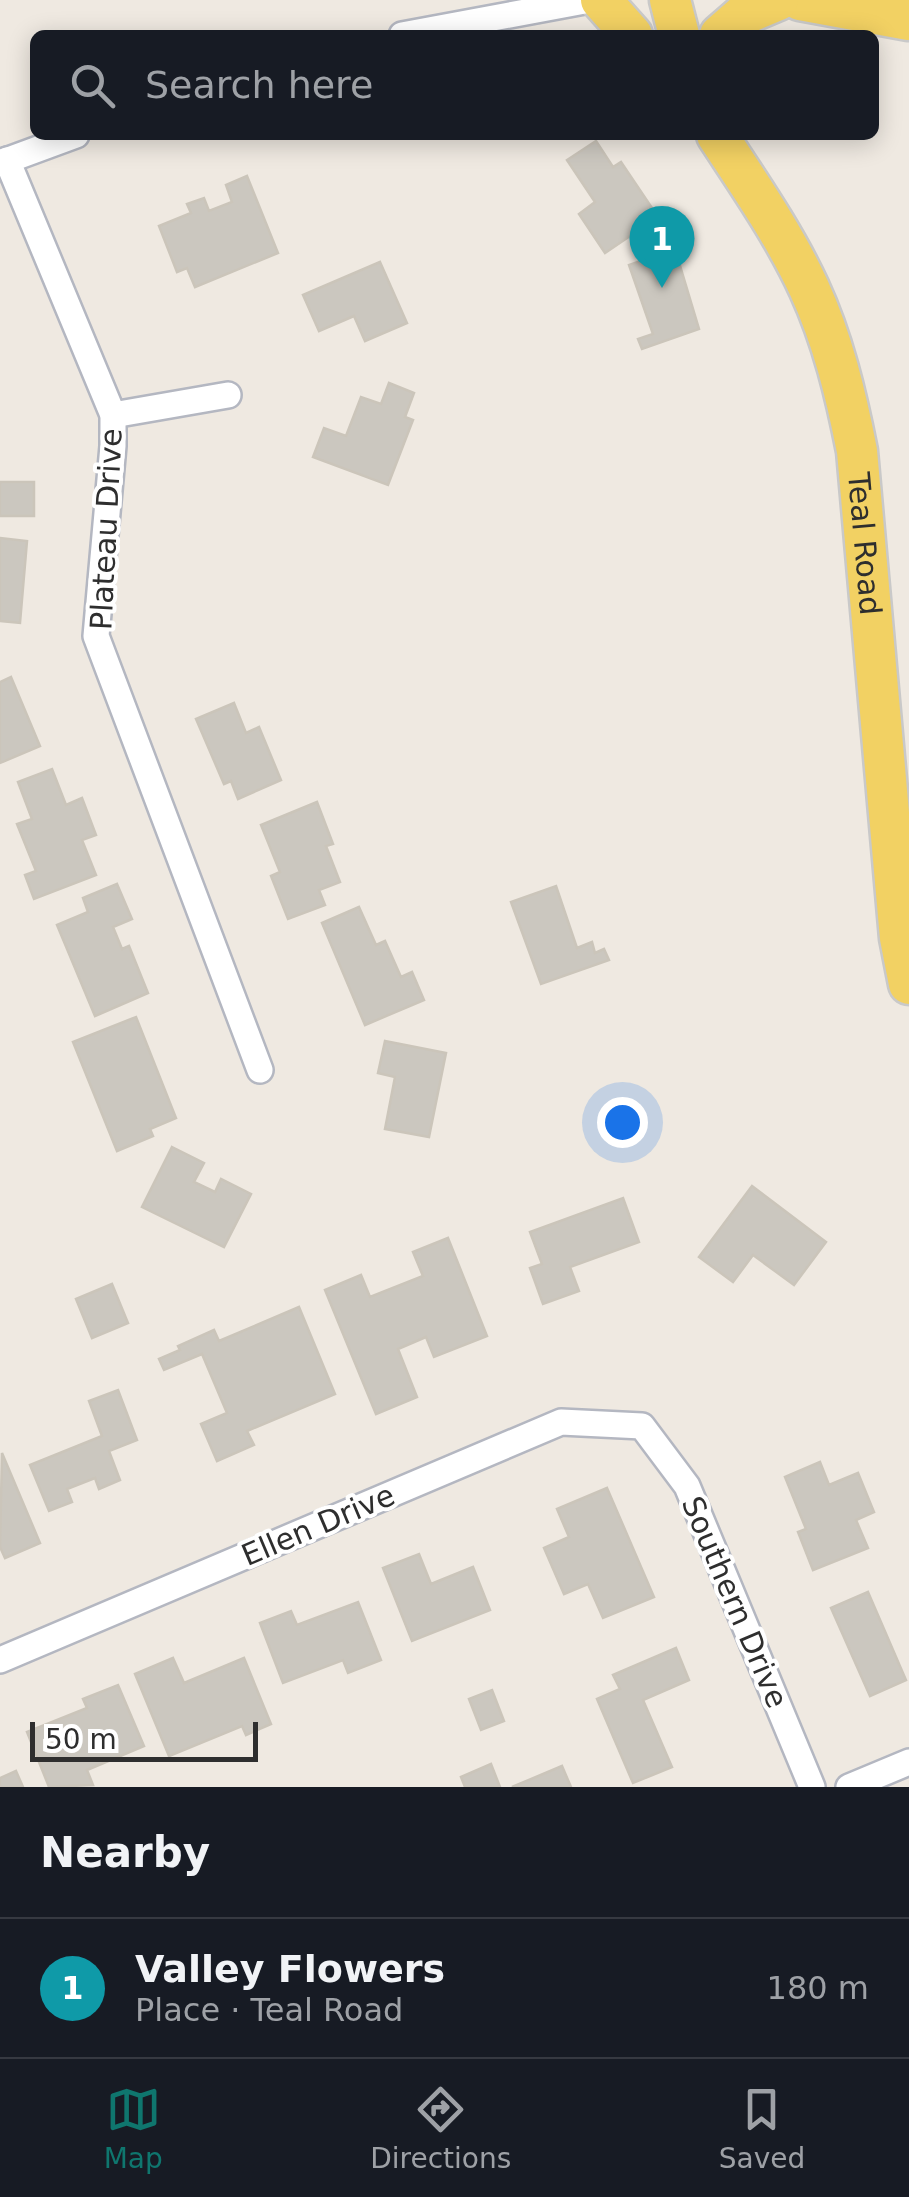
<!DOCTYPE html>
<meta charset="utf-8">
<style>
:root{--surface:#171b24;--page:#20242c;--text:#f1f3f6;--muted:#9ea1a6;--line:#363941;--accent:#0f766e}
body{margin:0;font-family:"DejaVu Sans",sans-serif;background:var(--page);color:var(--text)}
.scale{position:absolute;left:30px;bottom:25px;width:228px;box-sizing:border-box;padding-left:10px;border:5px solid #2e2e2e;border-top:0;font-size:28px;line-height:35px;white-space:nowrap;color:#2e2e2e;-webkit-text-stroke:8px #fff;paint-order:stroke}
.you{position:absolute;left:622px;top:1122px;width:35px;height:35px;margin:-25px;border:8px solid #fff;border-radius:50%;background:#1a73e8;box-shadow:0 0 0 15px #1a73e833}
.badge{display:grid;place-items:center;width:65px;height:65px;border-radius:50%;background:var(--accent);color:#fff;font-size:32px;font-weight:700}
.pin{position:absolute;translate:-50% -82px;filter:drop-shadow(0 2px 5px #0008)}
.pin::after{content:'';position:absolute;top:52px;width:35px;height:30px;background:inherit;clip-path:polygon(0 0,100% 0,50% 100%)}
.list{margin:0;padding:0;list-style:none}
h2{display:flex;justify-content:space-between;align-items:center;height:130px;margin:0;padding:0 40px;font-size:42px}
h2 small{font-size:32px;font-weight:400;color:var(--muted)}
.list li{display:grid;grid-template-columns:65px 1fr auto;gap:30px;align-items:center;box-sizing:border-box;height:140px;padding:0 40px;border-top:2px solid var(--line)}
.list b{display:block;font-size:38px;white-space:nowrap}
.list p{margin:0;font-size:32px;white-space:nowrap;color:var(--muted)}
.list em{font-size:32px;font-style:normal;color:var(--muted)}
.icon{flex:none;width:55px;height:55px;fill:none;stroke:currentColor;stroke-width:2;stroke-linecap:round;stroke-linejoin:round}
.map{position:relative;flex:none;width:909px;height:1787px;overflow:hidden}
.search{position:absolute;background:var(--surface);box-shadow:0 5px 25px #0003;left:30px;right:30px;top:30px;height:110px;display:flex;align-items:center;gap:25px;box-sizing:border-box;padding:0 35px;border-radius:15px;color:var(--muted);font-size:38px}
.sheet{height:270px;background:var(--surface)}
nav{display:flex;justify-content:space-around;align-items:center;box-sizing:border-box;height:140px;border-top:2px solid var(--line);background:var(--surface);font-size:28px;color:var(--muted)}
nav a{display:grid;justify-items:center;gap:5px}
nav .on{color:var(--accent)}
.map>svg:first-child{display:block}
.building{fill:#cbc7bf;stroke:#cbc5ba;stroke-width:2.5}
.lines{fill:none;stroke-linecap:round;stroke-linejoin:round}
.minor-casing{stroke:#b4b7c1;stroke-width:30}
.primary-casing{stroke:#c9c9c9;stroke-width:45}
.minor{stroke:#fff;stroke-width:25}
.primary{stroke:#f2d163;stroke-width:40}
.labels{text-anchor:middle;dominant-baseline:central;stroke-width:8;stroke-linejoin:round;paint-order:stroke}
.street-label{font-size:30px;fill:#2e2e2e;stroke:#fff}
</style>
<div class="map">
<svg width="909" height="1787" viewBox="0 0 909 1787">
<rect width="100%" height="100%" fill="#efe9e1"/>
<g class="building">
<polygon points="596,141 613,167 621,162 658,217 605,253 579,214 595,202 567,160"/>
<polygon points="247,176 278,253 195,287 187,268 177,272 159,226 191,213 187,204 204,198 209,211 232,202 226,185"/>
<polygon points="675,249 699,329 642,349 638,339 653,334 629,265"/>
<polygon points="380,262 407,323 365,341 354,316 319,331 303,295"/>
<polygon points="389,383 414,393 405,417 413,420 388,485 313,457 324,428 346,436 361,397 381,404"/>
<rect x="0" y="482" width="34" height="34"/>
<polygon points="0,538 27,541 20,623 0,621"/>
<polygon points="11,677 40,746 0,763 0,682"/>
<polygon points="234,703 246,733 259,727 281,780 238,799 231,781 224,784 196,719"/>
<polygon points="52,769 66,805 82,798 96,835 82,840 96,875 34,899 25,875 36,871 17,824 32,819 18,782"/>
<polygon points="317,802 333,844 326,846 340,882 319,890 325,905 288,919 271,876 280,872 261,825"/>
<polygon points="117,884 132,919 113,927 122,949 129,946 148,993 95,1016 57,925 88,912 83,898"/>
<polygon points="556,886 577,948 592,942 595,953 604,949 609,960 541,984 511,902"/>
<polygon points="359,907 376,945 385,941 401,977 412,972 424,1000 365,1025 322,923"/>
<polygon points="136,1017 176,1118 150,1129 153,1136 117,1151 73,1042"/>
<polygon points="385,1041 446,1053 429,1137 385,1129 395,1077 378,1073"/>
<polygon points="172,1147 204,1163 194,1182 215,1192 221,1179 251,1194 224,1247 142,1207"/>
<polygon points="752,1186 826,1242 794,1285 753,1255 733,1282 699,1257"/>
<polygon points="623,1198 639,1242 570,1267 579,1291 543,1304 530,1268 542,1264 530,1232"/>
<polygon points="448,1238 487,1336 434,1357 426,1337 398,1349 417,1397 376,1414 325,1290 361,1275 370,1297 423,1276 413,1252"/>
<polygon points="112,1284 128,1323 92,1338 76,1299"/>
<polygon points="299,1307 335,1394 247,1431 254,1445 217,1461 201,1424 227,1413 202,1354 164,1370 159,1359 180,1350 178,1346 214,1330 219,1341"/>
<polygon points="118,1390 137,1440 109,1451 120,1480 99,1489 95,1478 67,1489 72,1502 49,1511 30,1465 102,1436 89,1401"/>
<polygon points="2,1453 40,1543 5,1558 0,1547"/>
<polygon points="820,1462 829,1485 858,1473 874,1512 856,1520 868,1548 813,1570 798,1532 806,1529 785,1477"/>
<polygon points="607,1488 654,1597 603,1618 588,1584 564,1594 544,1548 569,1537 557,1509"/>
<polygon points="419,1554 431,1584 473,1567 490,1610 412,1641 383,1568"/>
<polygon points="868,1592 906,1680 870,1696 831,1608"/>
<polygon points="358,1602 381,1660 348,1673 343,1660 283,1683 260,1623 291,1611 297,1625"/>
<polygon points="676,1648 689,1680 643,1700 672,1767 633,1783 597,1699 620,1689 613,1675"/>
<polygon points="173,1658 184,1683 244,1658 271,1724 246,1735 242,1726 169,1756 135,1674"/>
<polygon points="118,1685 144,1746 87,1770 93,1785 49,1787 27,1732 87,1708 83,1699"/>
<polygon points="492,1690 504,1721 481,1730 469,1699"/>
<polygon points="491,1764 500,1787 465,1787 461,1777"/>
<polygon points="562,1766 571,1787 512,1787"/>
<polygon points="16,1771 23,1787 0,1787 0,1778"/>
</g>
<g class="lines">
<defs>
<g id="minor">
<polyline points="402,35 590,0"/>
<polyline points="7,160 113,415 113,446 96,636 260,1070"/>
<polyline points="0,163 76,135"/>
<polyline points="113,415 228,395"/>
<polyline points="0,1660 561,1422 642,1426 687,1486 812,1787"/>
<polyline points="849,1787 909,1762"/>
</g>
<g id="primary">
<polyline points="601,0 632,35"/>
<polyline points="670,0 679,35"/>
<polyline points="800,0 909,20"/>
<polyline points="720,35 743,15 778,0"/>
<path id="s1" d="M717,135C749,184 784,234 809,288C833,340 846,395 857,451L900,938L909,984"/>
</g>
</defs>
<use href="#minor" class="minor-casing"/>
<use href="#primary" class="primary-casing"/>
<use href="#minor" class="minor"/>
<use href="#primary" class="primary"/>
</g>
<g class="labels">
<g class="street-label">
<text transform="translate(106 529) rotate(-87)">Plateau Drive</text>
<text stroke="none"><textPath href="#s1" startOffset="442">Teal Road</textPath></text>
<text transform="translate(318 1525) rotate(-23)">Ellen Drive</text>
<text transform="translate(735 1602) rotate(67)">Southern Drive</text>
</g>
</g>
</svg>
<div class="scale">50 m</div>
<div class="you"></div>
<div class="pin badge" style="left:662px;top:288px;background:#0f9aa8">1</div>
<div class="search"><svg class="icon" aria-label="search" viewBox="0 0 24 24"><circle cx="10" cy="10" r="6"/><path d="M15 15l6 6"/></svg>Search here</div>
</div>
<section class="sheet">
<h2>Nearby<small></small></h2>
<ul class="list">
<li><span class="badge" style="background:#0f9aa8">1</span><div><b>Valley Flowers</b><p>Place · Teal Road</p></div><em>180 m</em></li>
</ul>
</section>
<nav>
<a class="on"><svg class="icon" aria-label="map" viewBox="0 0 24 24"><path d="M3 6l6-2 6 2 6-2v14l-6 2-6-2-6 2zM9 4v14M15 6v14"/></svg>Map</a>
<a><svg class="icon" aria-label="directions" viewBox="0 0 24 24"><path d="M12 3l9 9-9 9-9-9zM9 14v-3h6M13 9l2 2-2 2"/></svg>Directions</a>
<a><svg class="icon" aria-label="saved" viewBox="0 0 24 24"><path d="M7 4h10v16l-5-4-5 4z"/></svg>Saved</a>
</nav>
